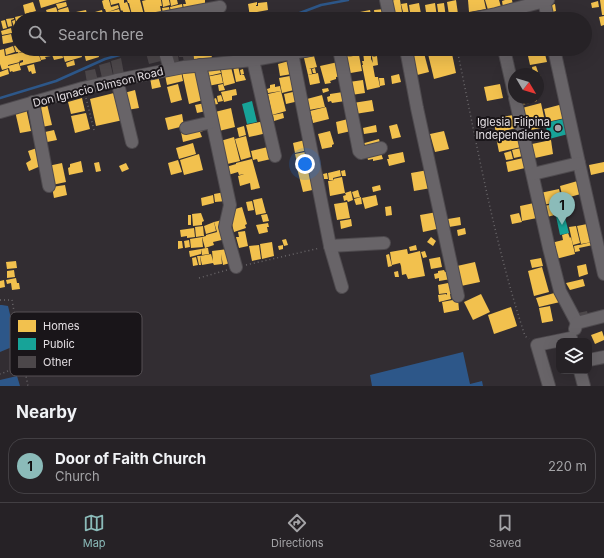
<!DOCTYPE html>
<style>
:root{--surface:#262226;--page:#322f32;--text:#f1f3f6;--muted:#a4a4a7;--line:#423f43;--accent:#8bbbb9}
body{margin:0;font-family:Inter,sans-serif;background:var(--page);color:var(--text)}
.controls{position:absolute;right:12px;bottom:12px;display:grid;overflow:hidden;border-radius:8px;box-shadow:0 4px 16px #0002}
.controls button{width:36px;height:36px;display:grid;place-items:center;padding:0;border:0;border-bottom:1px solid var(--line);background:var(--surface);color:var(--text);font:20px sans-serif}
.compass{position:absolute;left:508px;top:68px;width:36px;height:36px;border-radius:50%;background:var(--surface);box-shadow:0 4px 16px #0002;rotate:128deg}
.you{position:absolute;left:305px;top:164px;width:14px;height:14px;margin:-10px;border:3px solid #fff;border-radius:50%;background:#1a73e8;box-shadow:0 0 0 6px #1a73e833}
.badge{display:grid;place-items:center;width:26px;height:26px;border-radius:50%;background:var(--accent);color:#111;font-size:13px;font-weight:700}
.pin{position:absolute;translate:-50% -33px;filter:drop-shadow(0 1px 2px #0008)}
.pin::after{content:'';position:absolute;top:21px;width:14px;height:12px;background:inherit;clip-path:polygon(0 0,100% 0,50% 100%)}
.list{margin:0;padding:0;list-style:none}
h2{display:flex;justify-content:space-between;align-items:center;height:52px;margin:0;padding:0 16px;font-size:17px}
h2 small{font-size:13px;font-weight:400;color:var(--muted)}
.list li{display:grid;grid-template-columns:26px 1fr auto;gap:12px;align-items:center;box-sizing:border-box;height:56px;margin:0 8px 8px;padding:0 8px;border:1px solid var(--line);border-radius:16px}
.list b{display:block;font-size:15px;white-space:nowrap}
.list p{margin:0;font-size:13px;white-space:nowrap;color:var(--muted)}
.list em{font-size:13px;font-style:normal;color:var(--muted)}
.icon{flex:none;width:22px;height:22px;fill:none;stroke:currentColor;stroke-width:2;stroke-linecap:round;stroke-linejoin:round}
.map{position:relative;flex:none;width:604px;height:386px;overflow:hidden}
.search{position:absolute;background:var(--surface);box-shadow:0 4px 16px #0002;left:12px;right:12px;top:12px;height:44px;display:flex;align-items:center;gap:10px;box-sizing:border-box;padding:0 14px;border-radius:22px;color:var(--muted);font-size:15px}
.sheet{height:116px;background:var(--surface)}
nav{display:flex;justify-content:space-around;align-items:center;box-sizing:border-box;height:56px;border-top:1px solid var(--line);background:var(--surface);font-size:11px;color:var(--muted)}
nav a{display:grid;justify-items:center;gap:2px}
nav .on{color:var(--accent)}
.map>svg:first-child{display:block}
.water{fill:#2d5789}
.homes{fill:#f2c14e}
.public{fill:#17a398}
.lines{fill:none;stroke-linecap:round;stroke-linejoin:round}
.stream{stroke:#2d5789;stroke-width:2.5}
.building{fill:#4c474a}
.minor-casing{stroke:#4e4a4e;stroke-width:14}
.path{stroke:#6a676a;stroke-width:1.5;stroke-dasharray:1 3;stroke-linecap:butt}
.minor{stroke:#686468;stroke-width:12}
.poi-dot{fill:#a5a0a4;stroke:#191519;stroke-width:1.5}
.labels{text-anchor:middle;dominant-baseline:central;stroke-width:4;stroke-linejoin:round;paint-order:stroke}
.street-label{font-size:11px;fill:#e3dee2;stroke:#191519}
.poi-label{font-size:11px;fill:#e3dee2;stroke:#191519;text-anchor:end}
.key{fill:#191519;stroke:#565155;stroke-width:1}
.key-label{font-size:11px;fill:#e3dee2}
</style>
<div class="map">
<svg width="604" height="386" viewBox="0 0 604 386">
<rect width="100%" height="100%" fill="#322d32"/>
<g class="water">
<polygon points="0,305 2,305 8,306 16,339 12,347 0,352"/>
<polygon points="463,352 470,384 482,381 483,386 372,386 370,375"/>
<polygon points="17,376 20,386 0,386 0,380"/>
</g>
<g class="homes">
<polygon points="39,0 67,0 41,8"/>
<polygon points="104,0 109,0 111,7 118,5 119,8 108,12 119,9 121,15 108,18 105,9 104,9 102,1"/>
<polygon points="110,0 124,0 124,3 127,2 131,14 125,15 122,10 121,11 119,3 111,5"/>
<polygon points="127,0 140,0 144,15 136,17 137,19 133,19 129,3 128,3"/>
<polygon points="146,0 161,0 162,6 160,6 162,15 146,18 142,1"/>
<polygon points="162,0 169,0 170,5 163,7"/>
<polygon points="170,0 177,0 178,4 171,6"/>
<polygon points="185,0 205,0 205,6 184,10 183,4 186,4"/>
<polygon points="395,0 400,0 402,12 389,14 387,1"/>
<polygon points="456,0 458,14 449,15 447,2"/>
<polygon points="468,0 484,0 486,9 469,12"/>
<polygon points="485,0 499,0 501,7 488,10"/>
<polygon points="505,0 512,0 513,5 503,7 502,1"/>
<polygon points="600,0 604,0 604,15 602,15"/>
<polygon points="598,1 599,7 592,8 591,3"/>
<polygon points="33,2 36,11 25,14 23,5"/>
<polygon points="66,2 67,6 58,9 56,4"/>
<polygon points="257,2 257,5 256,5 256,9 256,6 258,6 258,3 267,2 268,10 257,12 258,16 250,17 248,4"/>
<polygon points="407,3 409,15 404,16 401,4"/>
<polygon points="419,3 422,19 411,19 409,5"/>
<polygon points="435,3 437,17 423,19 422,13 426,12 425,5"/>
<polygon points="444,3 446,18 439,19 437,4"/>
<polygon points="182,4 183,10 171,12 170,7"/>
<polygon points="555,4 556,11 549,13 547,6"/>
<polygon points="56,7 60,19 49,19 46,10"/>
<polygon points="68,7 71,18 67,19 60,19 58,10"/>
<polygon points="169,7 170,13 163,14 162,8"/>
<polygon points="385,9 386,19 375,19 374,10"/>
<polygon points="86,10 88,18 83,19 74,19 73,15 76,14 76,12"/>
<polygon points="102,10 104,19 89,19 88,14"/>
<polygon points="211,10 212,19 203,19 202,11"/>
<polygon points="370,10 372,19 355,19 354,15 360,15 360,12"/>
<polygon points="223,11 224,18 213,19 212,12"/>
<polygon points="557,12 559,19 550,19 549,14"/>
<polygon points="402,13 403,19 392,19 391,15"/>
<polygon points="131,14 132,19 123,19 122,17"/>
<polygon points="24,15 25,19 19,19 19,25 17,26 15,17"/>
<polygon points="121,15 122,19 109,19"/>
<polygon points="234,16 241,16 242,17 246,17 247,19 234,19"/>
<polygon points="353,16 353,19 341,19 341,18"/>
<polygon points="604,16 604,25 601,26 599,17"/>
<polygon points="320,17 320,19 311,19 310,18"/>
<polygon points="14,18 14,19 11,20 12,26 8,27 6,19"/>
<polygon points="5,20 7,28 3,29 1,21"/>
<polygon points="15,20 16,27 14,27 12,21"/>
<polygon points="11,28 12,33 2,35 1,31"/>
<polygon points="11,34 13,42 3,44 2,36"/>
<polygon points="19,44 19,49 31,49 18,53 18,52 16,52 14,46"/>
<polygon points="13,46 15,52 6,55 5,49"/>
<polygon points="4,49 5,56 37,49 41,61 20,66 20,63 23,62 23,60 19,61 20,62 8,65 8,66 19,63 21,70 13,72 12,71 10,72 9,68 2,70 0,64 0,50"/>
<polygon points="38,49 48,49 44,51 49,50 51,56 45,57 46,59 41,60"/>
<polygon points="62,49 65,49 66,51 75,49 82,49 83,53 81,53 82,57 65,62 62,52 63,58 54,60 51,52"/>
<polygon points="83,49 97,49 99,57 86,61"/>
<polygon points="99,49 110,49 111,53 101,56"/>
<polygon points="111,49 121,49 112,52"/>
<polygon points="193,49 211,49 212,59 194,61"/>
<polygon points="243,49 245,57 238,58 237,50"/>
<polygon points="244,49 253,49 254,52 245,54"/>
<polygon points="255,49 263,49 264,53 256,54"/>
<polygon points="342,49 356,49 357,55 341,58"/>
<polygon points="451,49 456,73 434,79 428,54"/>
<polygon points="482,49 495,49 495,50 483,53"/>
<polygon points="529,49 548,49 548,53 545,54 547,62 530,65 528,56 530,56"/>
<polygon points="373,51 374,56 372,57 371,54 371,59 373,63 372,57 377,56 378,65 373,66 375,77 378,77 380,87 367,90 362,65 363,65 362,61 364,61 363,52"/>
<polygon points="398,51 398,54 394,56 393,52"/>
<polygon points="424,53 429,72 413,76 408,57"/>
<polygon points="359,55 362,71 345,74 349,67 347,57"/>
<polygon points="314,56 317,67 309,69 311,69 312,74 308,75 304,58"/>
<polygon points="74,60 75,65 67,67 66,63"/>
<polygon points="289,61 292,74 280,76 278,64"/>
<polygon points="338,62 342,76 336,77 336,79 330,81 331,83 325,84 320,66"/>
<polygon points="34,64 36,73 32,74 31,71 29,72 27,66"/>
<polygon points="238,66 240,75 244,75 246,80 236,82 233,67"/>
<polygon points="536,66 538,72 533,73 532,67"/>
<polygon points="219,67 221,73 204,77 203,71"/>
<polygon points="231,67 235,83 224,86 221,70"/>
<polygon points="315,68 316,73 313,73 312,69"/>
<polygon points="8,69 9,74 0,77 0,72"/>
<polygon points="196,69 203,100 189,104 182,72"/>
<polygon points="243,69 244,74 241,75 240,70"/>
<polygon points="181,71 183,81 167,85 165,75"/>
<polygon points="318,73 320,83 310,85 308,75"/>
<polygon points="221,74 223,83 208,86 206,77"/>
<polygon points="399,74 401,82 392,84 391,76"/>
<polygon points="295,75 298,89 282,93 279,78"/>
<polygon points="538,75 540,75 542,85 538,86"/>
<polygon points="158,76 161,87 152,89 150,78"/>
<polygon points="379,78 384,78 385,85 380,86"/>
<polygon points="363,80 365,93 351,95 349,82"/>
<polygon points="178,84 182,100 171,103 167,87"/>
<polygon points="223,84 225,90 219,91 218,85"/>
<polygon points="275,84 275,87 280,86 281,91 268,93 267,89 270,88 270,85"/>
<polygon points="500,84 503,98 487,101 484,87"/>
<polygon points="328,88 329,91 323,93 322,89"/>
<polygon points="236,89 237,95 232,96 232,100 224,102 221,92"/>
<polygon points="135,90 139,108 127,110 124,93"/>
<polygon points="281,91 286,111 272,115 268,94"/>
<polygon points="297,91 299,101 286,104 284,94"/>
<polygon points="343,92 345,101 332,103 331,101 328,102 327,97 330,96 330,94"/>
<polygon points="114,93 118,111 121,110 123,120 96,126 90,99"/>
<polygon points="221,95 223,101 218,102 217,96"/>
<polygon points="322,95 325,107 309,110 307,99"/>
<polygon points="82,98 85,111 71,114 68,102"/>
<polygon points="216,98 218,104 212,105 211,100"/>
<polygon points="520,98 536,98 537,101 522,105"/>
<polygon points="372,100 374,111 355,114 353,103"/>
<polygon points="205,103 206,111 197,113 195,105"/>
<polygon points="541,103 544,117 525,121 522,108"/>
<polygon points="47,104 52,125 42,127 37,106"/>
<polygon points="563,104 565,118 547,122 544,109"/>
<polygon points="326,107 329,119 313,123 310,111"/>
<polygon points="26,108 31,131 20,133 15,111"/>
<polygon points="231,108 235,127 219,131 215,112"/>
<polygon points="86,113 90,129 75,133 71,116"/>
<polygon points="283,113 284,118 274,121 273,115"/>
<polygon points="182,114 184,126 168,130 165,118"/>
<polygon points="513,115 516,128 496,133 493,119"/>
<polygon points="544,118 545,127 531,130 529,122"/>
<polygon points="348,119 351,131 338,134 336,122"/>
<polygon points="264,121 267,133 249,137 246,125"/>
<polygon points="397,124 401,137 392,139 389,126"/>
<polygon points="376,125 377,132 364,134 363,128"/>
<polygon points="202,126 203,131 200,132 202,137 183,142 181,132"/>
<polygon points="244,126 246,135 239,137 237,128"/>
<polygon points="54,130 57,140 47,142 45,132"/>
<polygon points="330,131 334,144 332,145 332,147 322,149 318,134"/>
<polygon points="444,131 449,149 435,152 430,134"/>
<polygon points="518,132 521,147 499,152 496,137"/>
<polygon points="246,136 251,157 241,160 235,139"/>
<polygon points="234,137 240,161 223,165 217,142"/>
<polygon points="379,139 381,147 362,151 361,144"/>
<polygon points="305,140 308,150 295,153 293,143"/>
<polygon points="551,140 553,154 535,158 532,144"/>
<polygon points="193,143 196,154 179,159 176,148"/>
<polygon points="268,147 271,159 258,162 257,159 253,160 251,151"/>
<polygon points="37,148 43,165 29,171 26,163 31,160 28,151"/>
<polygon points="521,148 523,156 514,158 512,150"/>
<polygon points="380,150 383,159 373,161 373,159 368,160 366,153"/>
<polygon points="310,151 313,163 298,167 295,154"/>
<polygon points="511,151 513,159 506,160 504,153"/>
<polygon points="403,152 405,162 389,166 387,159 389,159 388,155"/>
<polygon points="199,154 203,170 184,175 180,160"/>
<polygon points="523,158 525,168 508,172 506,162"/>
<polygon points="252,159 260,188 251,190 250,183 240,186 238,176 244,174 239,175 238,172 228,175 226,167 236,164 236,163"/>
<polygon points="178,160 182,172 171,175 168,163"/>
<polygon points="81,161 83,172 69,175 68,168 70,167 70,164"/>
<polygon points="99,162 101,171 96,172 94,163"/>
<polygon points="604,162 604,172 591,175 589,165"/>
<polygon points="62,163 66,182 52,185 48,166"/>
<polygon points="126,163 129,169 122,172 119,166"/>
<polygon points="313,164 317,189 303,192 297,168"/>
<polygon points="340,170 341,176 333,178 333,180 329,180 328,173"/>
<polygon points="345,170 346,176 342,176 341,171"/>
<polygon points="428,170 431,188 414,191 411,173"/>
<polygon points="327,173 328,179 324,179 323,174"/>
<polygon points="342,177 345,193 330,196 328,181 334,180 333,179"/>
<polygon points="581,180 584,193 563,199 560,186"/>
<polygon points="65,185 67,195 54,198 52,187"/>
<polygon points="380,185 381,190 373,192 372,187"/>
<polygon points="559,189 562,201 543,205 540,193"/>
<polygon points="358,190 360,197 354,198 352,192"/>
<polygon points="351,191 353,200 348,202 347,200 344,201 343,196 346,195 345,193"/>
<polygon points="225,192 226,201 215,202 214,194"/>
<polygon points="213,195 214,203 202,206 201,198"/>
<polygon points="376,195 378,205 365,209 362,198"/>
<polygon points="361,197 362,204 356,205 354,199"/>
<polygon points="262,198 266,213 256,215 253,200"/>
<polygon points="252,201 254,210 248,211 246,202"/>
<polygon points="347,202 350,218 337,220 334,204"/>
<polygon points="564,202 566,212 547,217 544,206"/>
<polygon points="534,203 537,218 522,221 520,206"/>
<polygon points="391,206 392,215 386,216 385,207"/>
<polygon points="242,207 247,224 245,225 246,228 234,232 231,220 232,210"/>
<polygon points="437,212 441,228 423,232 420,215"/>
<polygon points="201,213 204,221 202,222 202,225 193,226 192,214"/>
<polygon points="519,213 522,222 512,224 510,215"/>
<polygon points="267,214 269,221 263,222 261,215"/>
<rect x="188" y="215" width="3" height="10"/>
<polygon points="460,217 461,225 449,227 448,219"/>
<polygon points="351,219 352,226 341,229 340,221"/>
<polygon points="222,220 226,239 213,242 214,245 205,248 202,237 206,236 206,235 217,232 214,222"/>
<polygon points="214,222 216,231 206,234 204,226"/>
<polygon points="268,223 269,227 267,227 268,232 259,234 256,225"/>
<polygon points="587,224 590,236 586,237 590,236 592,242 581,244 577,226"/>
<polygon points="203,226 204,236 202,236 201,233 202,236 196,237 195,227"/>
<polygon points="576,226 580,243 573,245 569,227"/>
<polygon points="194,228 195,237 187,238 187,236 181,237 180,230"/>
<polygon points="465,228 466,234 458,236 457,230"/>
<polygon points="245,231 248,246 239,248 236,237 239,237 238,232"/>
<polygon points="568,233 570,238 571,237 575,254 556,259 551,243 563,240 562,235"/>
<polygon points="202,237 203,247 191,248 190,239"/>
<polygon points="431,237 436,241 433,246 427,242"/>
<polygon points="286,239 288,245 284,246 282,240"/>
<polygon points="189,240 190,247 185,248 184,241"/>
<polygon points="178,241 182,241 183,248 178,249"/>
<polygon points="272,242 274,256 262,259 260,244"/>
<polygon points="592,242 593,245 579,248 580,251 575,252 574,246 578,245 579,245"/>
<polygon points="259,245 261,259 252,261 249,246"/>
<polygon points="283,245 283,249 279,250 278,246"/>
<polygon points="416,245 417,250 410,251 409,247"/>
<polygon points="206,248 208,248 209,254 202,255 201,249"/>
<polygon points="201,249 201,254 190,257 189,251"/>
<polygon points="228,249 230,263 223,265 221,254 222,264 214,265 213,263 202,265 200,256 211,254 213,261 212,251"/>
<polygon points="407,249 408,254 420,251 425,276 408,279 406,274 402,275 401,266 412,263 401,266 400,263 392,265 390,252"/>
<polygon points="425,251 427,257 423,258 421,252"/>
<polygon points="389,254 392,266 388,267 386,255"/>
<polygon points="197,256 200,256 201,265 199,265"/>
<polygon points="196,257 198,265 193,266 192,258"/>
<polygon points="440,257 442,267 431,269 429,259"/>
<polygon points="541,258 543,266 532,268 530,260"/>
<polygon points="16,261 17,268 7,269 6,262"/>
<polygon points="475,262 480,282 461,286 457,266"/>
<polygon points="586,264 588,274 579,277 577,266"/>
<polygon points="542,267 549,292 534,296 528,271"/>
<polygon points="14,270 15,277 7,278 7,271"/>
<polygon points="444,270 445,272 450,271 451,279 439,281 439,278 435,279 434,274 438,273 438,271"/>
<polygon points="398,271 399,277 395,277 394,272"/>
<polygon points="16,278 17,283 19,283 20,289 12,290 11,283 7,284 6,280"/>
<polygon points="583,279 585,286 570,290 566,283"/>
<polygon points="4,280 5,287 0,288 0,281"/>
<polygon points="453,282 455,293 450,294 451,299 439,302 438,295 446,294 447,295 447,293 439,294 438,285"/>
<polygon points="558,292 560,302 539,307 536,298"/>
<polygon points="481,294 490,312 473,320 464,302"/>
<polygon points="458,299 459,310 444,313 442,302"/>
<polygon points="550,306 553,321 542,323 539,308"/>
<polygon points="511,307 517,326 494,334 488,315"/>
<polygon points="602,331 604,337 604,340 595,344 591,335"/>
</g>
<g class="public">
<polygon points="252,101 257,122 247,124 242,104"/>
<polygon points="568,118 572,133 549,139 545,123"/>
<polygon points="564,214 569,233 560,235 556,216"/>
</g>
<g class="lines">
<g class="stream">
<polyline points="284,19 321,5 348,0"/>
<polyline points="0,98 56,81 105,59 141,49"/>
</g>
</g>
<g class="building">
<polygon points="166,49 177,49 179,62 169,64"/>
<polygon points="178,49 192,49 194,62 184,63 183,57 179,57"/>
<polygon points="159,50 161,61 149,64 146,53"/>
<polygon points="121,58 124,74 114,77 111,61"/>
<polygon points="110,62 113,75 102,78 99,65"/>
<polygon points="95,69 98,81 87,83 85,71"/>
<polygon points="587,311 589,318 580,320 578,313"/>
</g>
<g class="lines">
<defs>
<g id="minor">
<polyline points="386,0 390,19"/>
<polyline points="544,1 548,19"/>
<polyline points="157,19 220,7"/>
<polyline points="472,19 496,14 548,0"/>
<polyline points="164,49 170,69"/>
<polyline points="339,49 359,151 361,153 381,148"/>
<polyline points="406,49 417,108 458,296"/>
<polyline points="504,49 514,93"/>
<polyline points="554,49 579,163 604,274"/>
<polyline points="292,53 330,246 342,287"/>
<polyline points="253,60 275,156"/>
<polyline points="200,65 230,205 225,227 236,267"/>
<polyline points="117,80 132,142"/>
<polyline points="515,98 549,248 560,291 577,323"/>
<polyline points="33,102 49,186"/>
<polyline points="0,112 83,88 117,80 184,67 253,60 315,49"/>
<polyline points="186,128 212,122"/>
<polyline points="533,174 579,163"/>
<polyline points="330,246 384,243"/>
<polyline points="575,329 577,323 604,316"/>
<polyline points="589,360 604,357"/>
<polyline points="580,371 584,386"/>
<polyline points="549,386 537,345 571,338"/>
</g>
</defs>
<use href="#minor" class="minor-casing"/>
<g class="path">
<path d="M457,49C477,145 494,242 525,336L529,339"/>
<polyline points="86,98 94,130"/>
<polyline points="246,265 320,248"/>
<polyline points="199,278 227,270"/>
<polyline points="0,300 12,300 23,361 6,372 0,374"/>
<polyline points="23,361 28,386"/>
</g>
<use href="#minor" class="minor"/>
</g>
<circle class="poi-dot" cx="558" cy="128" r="4"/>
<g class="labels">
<g class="street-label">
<text transform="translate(98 87) rotate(-14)">Don Ignacio Dimson Road</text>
</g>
<g class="poi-label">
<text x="550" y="122">Iglesia Filipina<tspan x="550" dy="13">Independiente</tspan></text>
</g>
</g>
<rect x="10" y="312" width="132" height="64" rx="6" class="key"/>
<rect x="18" y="320" width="18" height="12" fill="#f2c14e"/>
<rect x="18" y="338" width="18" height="12" fill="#17a398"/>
<rect x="18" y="356" width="18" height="12" fill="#4c474a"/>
<g class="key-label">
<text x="43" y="330">Homes</text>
<text x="43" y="348">Public</text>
<text x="43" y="366">Other</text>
</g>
</svg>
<div class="controls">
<button><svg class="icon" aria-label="layers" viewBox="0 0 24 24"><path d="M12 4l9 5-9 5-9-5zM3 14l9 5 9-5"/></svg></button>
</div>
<svg class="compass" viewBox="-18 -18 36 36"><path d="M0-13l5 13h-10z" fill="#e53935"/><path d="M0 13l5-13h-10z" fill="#a4a4a7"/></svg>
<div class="you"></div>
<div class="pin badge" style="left:562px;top:225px">1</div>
<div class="search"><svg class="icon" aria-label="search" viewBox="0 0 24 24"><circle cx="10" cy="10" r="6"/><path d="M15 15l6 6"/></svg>Search here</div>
</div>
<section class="sheet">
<h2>Nearby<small></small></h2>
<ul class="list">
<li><span class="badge">1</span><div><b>Door of Faith Church</b><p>Church</p></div><em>220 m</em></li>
</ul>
</section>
<nav>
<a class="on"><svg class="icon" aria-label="map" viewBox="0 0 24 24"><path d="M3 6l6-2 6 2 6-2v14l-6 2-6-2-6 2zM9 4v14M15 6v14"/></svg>Map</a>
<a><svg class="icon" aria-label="directions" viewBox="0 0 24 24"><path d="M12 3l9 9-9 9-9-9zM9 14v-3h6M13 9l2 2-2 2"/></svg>Directions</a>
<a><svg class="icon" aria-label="saved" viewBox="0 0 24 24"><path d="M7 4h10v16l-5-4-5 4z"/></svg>Saved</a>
</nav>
